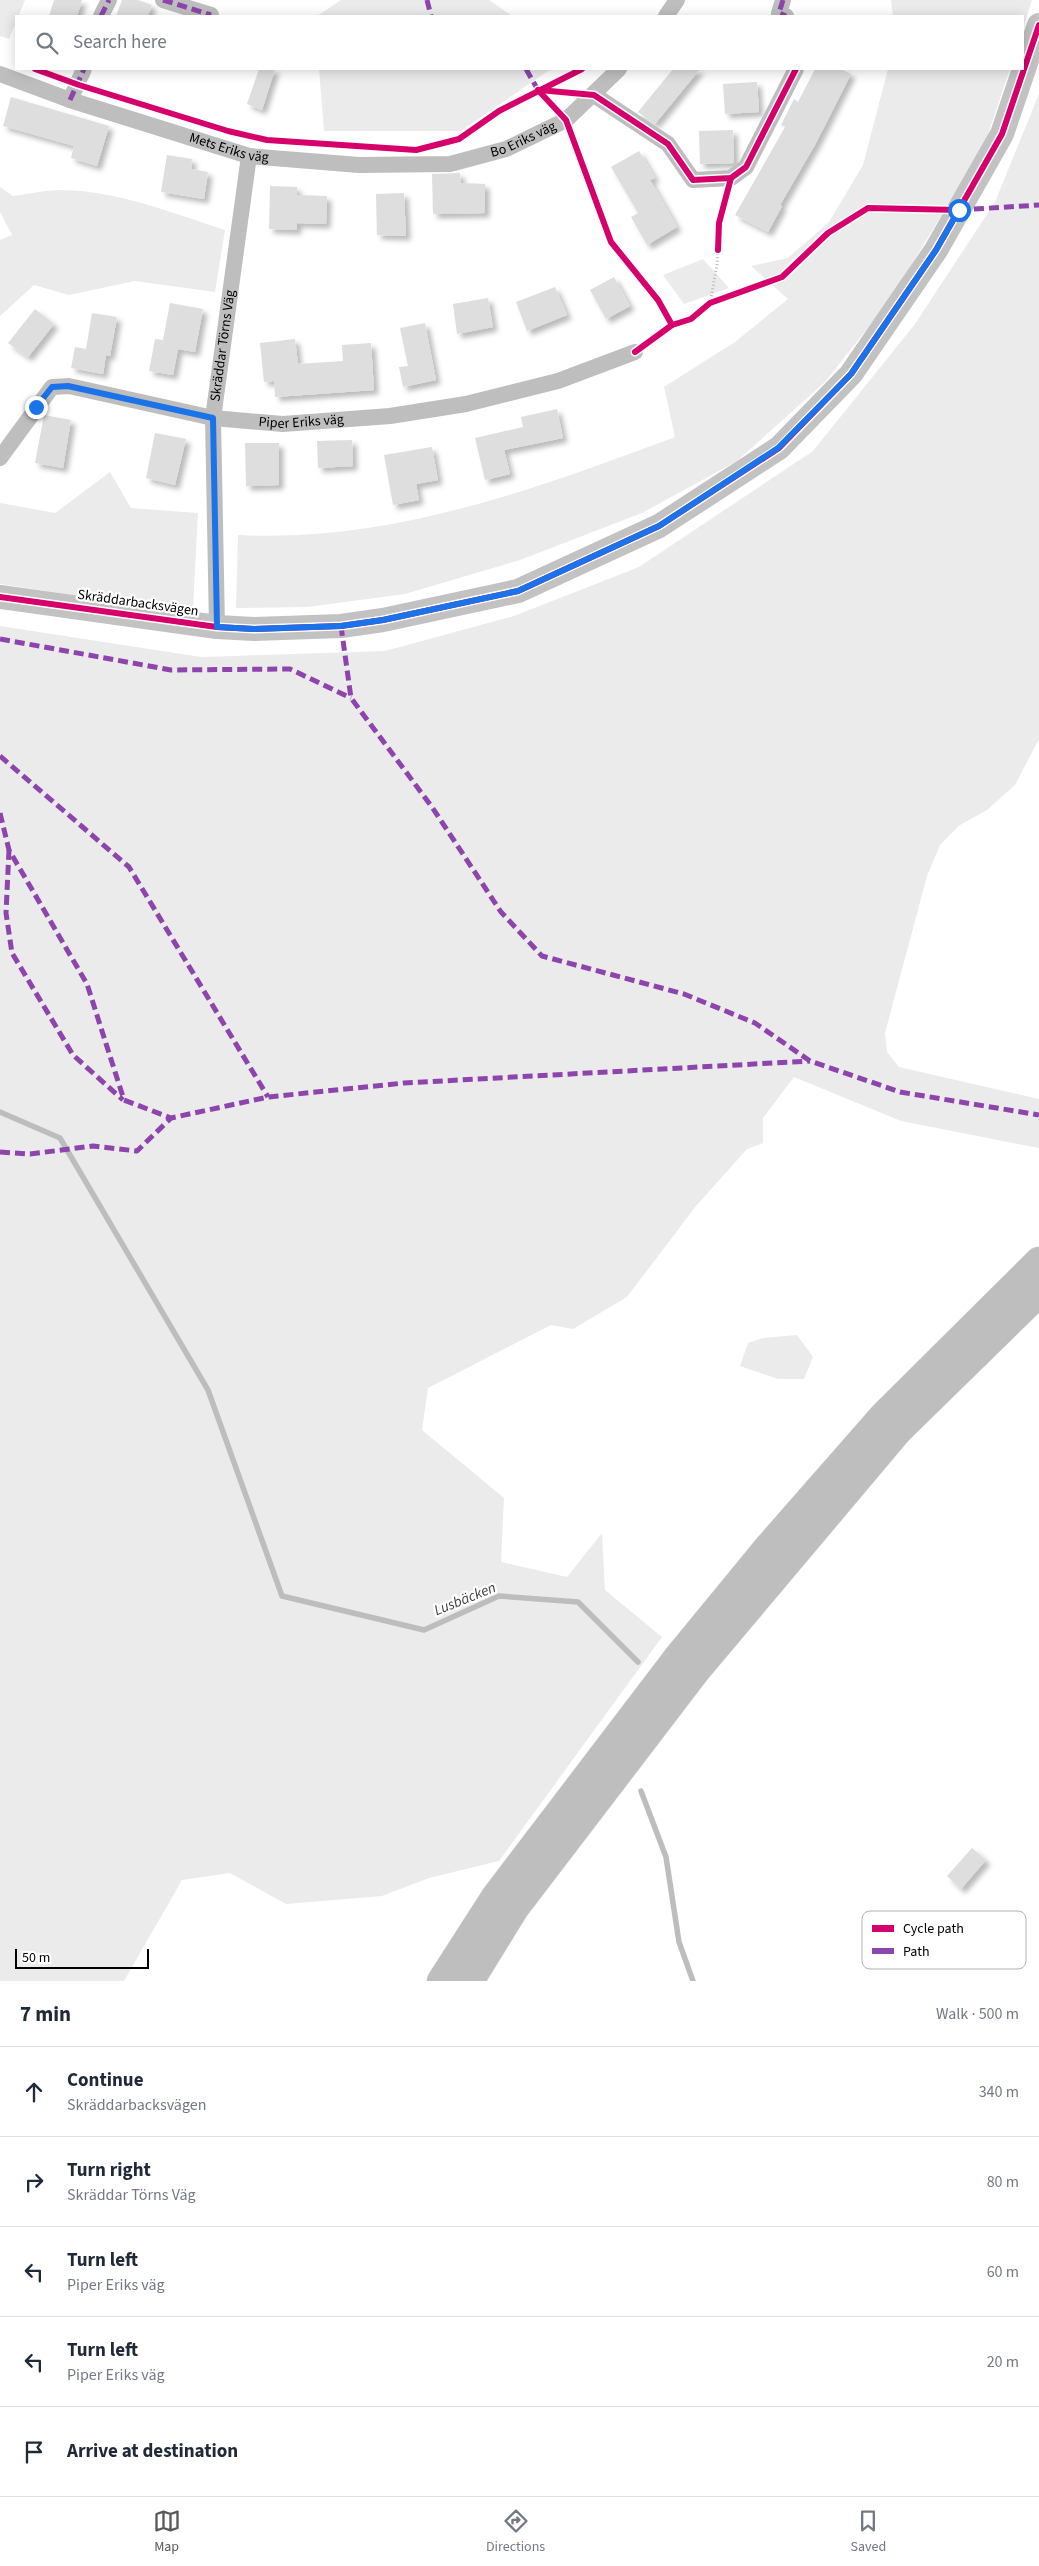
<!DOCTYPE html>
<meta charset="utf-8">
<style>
:root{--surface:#fff;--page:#f6f6f7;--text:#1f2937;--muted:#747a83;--line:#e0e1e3;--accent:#595959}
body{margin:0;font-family:"Source Sans 3",sans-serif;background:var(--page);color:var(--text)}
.scale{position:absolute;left:15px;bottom:12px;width:134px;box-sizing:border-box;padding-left:5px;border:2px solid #000;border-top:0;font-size:14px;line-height:18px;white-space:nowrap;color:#000;-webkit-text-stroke:4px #fff;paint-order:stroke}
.stop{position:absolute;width:15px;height:15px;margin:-11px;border:4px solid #1a73e8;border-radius:50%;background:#fff}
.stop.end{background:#1a73e8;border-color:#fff;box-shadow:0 1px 5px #0008}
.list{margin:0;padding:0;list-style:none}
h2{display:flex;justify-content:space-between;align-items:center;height:65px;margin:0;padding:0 20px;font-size:21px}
h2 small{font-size:16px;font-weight:400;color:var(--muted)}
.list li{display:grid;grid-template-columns:32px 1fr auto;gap:15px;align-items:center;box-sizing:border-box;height:90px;padding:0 20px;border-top:1px solid var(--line)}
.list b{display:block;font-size:19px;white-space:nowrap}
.list p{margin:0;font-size:16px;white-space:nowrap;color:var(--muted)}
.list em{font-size:16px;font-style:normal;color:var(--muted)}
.icon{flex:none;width:28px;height:28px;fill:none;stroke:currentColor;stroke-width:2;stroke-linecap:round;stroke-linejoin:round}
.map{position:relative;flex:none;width:1039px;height:1981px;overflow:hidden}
.search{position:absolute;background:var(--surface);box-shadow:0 2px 12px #0003;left:15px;right:15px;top:15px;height:55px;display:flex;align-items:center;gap:12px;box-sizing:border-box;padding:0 18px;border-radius:0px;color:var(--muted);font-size:19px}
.sheet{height:515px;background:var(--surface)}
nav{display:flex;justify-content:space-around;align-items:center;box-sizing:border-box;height:70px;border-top:1px solid var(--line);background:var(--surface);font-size:14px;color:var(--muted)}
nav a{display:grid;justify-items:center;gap:2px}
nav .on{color:var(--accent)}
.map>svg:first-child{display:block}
.green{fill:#ebebeb}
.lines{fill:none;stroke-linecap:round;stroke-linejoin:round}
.stream{stroke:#bdbdbd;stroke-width:5.5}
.building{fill:#dedede;filter:url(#shadow)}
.highway-casing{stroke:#dbdbdb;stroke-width:29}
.path{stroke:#b9b9b9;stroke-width:3;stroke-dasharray:1 2.5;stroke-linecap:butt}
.street{stroke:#bebebe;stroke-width:16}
.secondary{stroke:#c2c2c2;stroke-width:24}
.highway{stroke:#bebebe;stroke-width:28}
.quiet{stroke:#8e44ad;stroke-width:5;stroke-dasharray:10 5;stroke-linecap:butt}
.cycleway-casing{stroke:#fff;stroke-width:9}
.cycleway{stroke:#d6006c;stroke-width:6}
.route{stroke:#1a73e8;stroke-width:6}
.labels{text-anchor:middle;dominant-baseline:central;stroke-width:4.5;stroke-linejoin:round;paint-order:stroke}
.street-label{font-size:14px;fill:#000;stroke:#fff}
.water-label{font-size:15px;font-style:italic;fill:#424242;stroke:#fff}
.key{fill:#fff;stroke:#b2b2b2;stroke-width:1}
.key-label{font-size:14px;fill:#000}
</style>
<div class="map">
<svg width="1039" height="1981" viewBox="0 0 1039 1981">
<defs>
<filter id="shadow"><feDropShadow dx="4.5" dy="4.5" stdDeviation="2.5" flood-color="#0004"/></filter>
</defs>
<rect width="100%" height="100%" fill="#fff"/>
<g class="green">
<polygon points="0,0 25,0 9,39 0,36"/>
<polygon points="341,0 489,0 512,16 317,16"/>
<polygon points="891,0 1032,0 1023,28 1023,16 893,16"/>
<polygon points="319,69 551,69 461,131 324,131"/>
<path d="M888,69H1010L984,146L889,301L825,382L737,461L642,513L520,560L405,594L307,607L236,608L238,535C389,543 536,489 675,437L664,387L735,342L788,299L751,266L788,258L829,222L863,165Z"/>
<polygon points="1039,94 1039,739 1015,785 987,810 960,825 940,845 927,876 885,1033 887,1052 899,1067 1039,1099 1039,1148 901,1121 794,1077 763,1118 763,1143 747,1149 696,1206 627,1297 573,1329 551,1325 428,1388 422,1430 504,1498 501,1562 567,1577 602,1533 605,1590 662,1637 499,1861 429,1878 382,1896 286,1904 230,1873 182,1880 124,1981 0,1981 0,626 201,657 385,651 514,616 639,567 813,451 915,324 995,202"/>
<path d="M0,187L13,196C29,194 46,190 62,190C118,191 173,213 225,230L215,292L135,281L69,295L34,285L0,316V240L12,235L0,212Z"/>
<polygon points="703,259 729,288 684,304 663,275"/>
<polygon points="110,472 131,508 198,513 193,608 127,603 0,584 0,503 55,513"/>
<polygon points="797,1335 813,1357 804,1379 778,1379 740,1366 748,1343 763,1338"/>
</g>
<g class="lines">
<g class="stream">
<polyline points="0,1112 60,1138 208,1390 282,1596 424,1630 499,1596 578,1602 638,1662"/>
<polyline points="641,1791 666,1857 679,1942 693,1981"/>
</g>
</g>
<g class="building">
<polygon points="54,0 82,0 77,16 49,16"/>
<polygon points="122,0 138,0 152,5 148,16 116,16"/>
<polygon points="259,69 275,69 262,110 247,104"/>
<polygon points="673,69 700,69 655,124 638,112"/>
<polygon points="815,69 841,69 851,74 816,143 780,205 782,206 768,232 735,215 785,127 781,125 794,99 798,102"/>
<polygon points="757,82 759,112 725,114 723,84"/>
<polygon points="11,97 109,126 97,166 71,158 74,146 3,126"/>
<polygon points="733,130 734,163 700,164 699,131"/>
<polygon points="639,151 655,178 650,180 677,227 647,245 631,217 638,213 611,167"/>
<polygon points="167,155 192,159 191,169 208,172 204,199 161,192"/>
<polygon points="460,173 461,183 485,184 485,213 433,214 432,174"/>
<polygon points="270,186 297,187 297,195 327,196 326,224 297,223 297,230 269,229"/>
<polygon points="404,193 406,236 377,235 376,194"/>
<polygon points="614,277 630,306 606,319 590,290"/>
<polygon points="555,287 567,315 527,331 516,302"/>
<polygon points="488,298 493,327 457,334 453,304"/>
<polygon points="170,303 203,309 195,352 178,349 173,375 149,371 155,339 163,340"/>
<polygon points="35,309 54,324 28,357 8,343"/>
<polygon points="92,313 117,317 110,356 106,355 103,374 71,368 75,347 86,349"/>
<polygon points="425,323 436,380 403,387 399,367 408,366 400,328"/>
<polygon points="295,339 298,364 343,361 342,345 371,343 374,390 275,397 274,381 264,382 260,343"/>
<polygon points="557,409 563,438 504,450 510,474 485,480 475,438 523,427 521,417"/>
<polygon points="44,415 71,420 63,468 35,463"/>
<polygon points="155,433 186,439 175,485 146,478"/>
<polygon points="352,440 353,466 318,468 317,441"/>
<polygon points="245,443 279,443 279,485 246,486"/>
<polygon points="432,447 438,480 416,484 419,500 393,505 384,455"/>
<polygon points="972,1848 986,1860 961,1889 947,1876"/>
</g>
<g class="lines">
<defs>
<g id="highway">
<polyline points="441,1981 495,1897 677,1658 769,1546 883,1416 1039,1261"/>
<polyline points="470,1981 515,1908 696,1671 898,1431 1039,1293"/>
</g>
</defs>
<use href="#highway" class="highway-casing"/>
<polyline class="path" points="710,303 717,265 718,250"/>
<g class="street">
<polyline points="163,0 211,15"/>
<polyline points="783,0 779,13 786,16"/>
<polyline points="101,16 109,0"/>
<polyline points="666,16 677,0"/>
<path id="s1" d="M0,74L70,100L249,156L359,165L450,164L506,149L566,120L619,69"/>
<polyline points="594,95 668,144 693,180 731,178 746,167 796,69"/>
<polyline points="70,100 84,69"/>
<path id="s2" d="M0,458L52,387L69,386L213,418L283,424L390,416L466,404L558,381L635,352"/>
<path id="s3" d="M217,627L213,418L249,156"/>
</g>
<polyline class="secondary" points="0,597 217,627 254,629 341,626 383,620 518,591 659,526 779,448 851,374 936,250 1002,134 1039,25"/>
<use href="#highway" class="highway"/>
<g class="quiet">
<polyline points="163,0 211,15"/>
<polyline points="427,0 431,16"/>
<polyline points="783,0 779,13 786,16"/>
<polyline points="101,16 109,0"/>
<polyline points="526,69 538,90"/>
<polyline points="70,100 84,69"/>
<polyline points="959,210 1039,205"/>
<polyline points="341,626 351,698 432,807 501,912 542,956 684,994 755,1023 810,1061 900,1092 1039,1115"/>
<polyline points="0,639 171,670 290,669 351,698"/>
<polyline points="0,756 129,867 268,1097"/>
<polyline points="0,813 9,850 87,984 124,1100 171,1118 268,1097 404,1083 810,1061"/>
<polyline points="9,850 6,913 12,953 73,1055 123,1100"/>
<polyline points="0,1152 30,1154 93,1146 137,1151 171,1118"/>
</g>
<defs>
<g id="cycleway">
<polyline points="35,69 79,85 228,131 267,140 416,150 459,139 499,111 582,69"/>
<polyline points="538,90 566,120 611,242 658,300 672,325 635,352"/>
<polyline points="539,90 594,95 668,144 693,180 731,178 746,167 796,69"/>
<polyline points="718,250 719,223 731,178"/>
<polyline points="672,325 691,319 710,303 782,277 828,233 868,208 959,210"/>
<polyline points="0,597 217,627 254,629 341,626 383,620 518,591 659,526 779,448 851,374 936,250 1002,134 1039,25"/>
</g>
</defs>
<use href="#cycleway" class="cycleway-casing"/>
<use href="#cycleway" class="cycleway"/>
</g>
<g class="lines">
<polyline class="route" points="36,407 52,387 68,386 213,418 217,627 254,629 341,626 383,620 518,591 659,526 778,448 851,374 936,250 959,210"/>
</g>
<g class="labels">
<g class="street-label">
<text stroke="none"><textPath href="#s1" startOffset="541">Bo Eriks väg</textPath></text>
<text stroke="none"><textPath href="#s1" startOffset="241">Mets Eriks väg</textPath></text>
<text stroke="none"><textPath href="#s3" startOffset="282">Skräddar Törns Väg</textPath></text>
<text stroke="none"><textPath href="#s2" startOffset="341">Piper Eriks väg</textPath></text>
<text transform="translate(138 603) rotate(8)">Skräddarbacksvägen</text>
</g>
<g class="water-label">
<text transform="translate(465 1599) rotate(-22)">Lusbäcken</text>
</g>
</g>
<rect x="862" y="1911" width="164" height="58" rx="8" class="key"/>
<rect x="872" y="1925" width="22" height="7" fill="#d6006c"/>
<rect x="872" y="1948" width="22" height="6" fill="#8e44ad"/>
<g class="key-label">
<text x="903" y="1933">Cycle path</text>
<text x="903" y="1956">Path</text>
</g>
</svg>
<div class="scale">50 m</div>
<div class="stop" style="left:959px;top:210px"></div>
<div class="stop end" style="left:36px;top:407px"></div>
<div class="search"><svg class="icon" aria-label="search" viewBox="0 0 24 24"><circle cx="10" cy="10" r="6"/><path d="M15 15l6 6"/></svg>Search here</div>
</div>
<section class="sheet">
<h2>7 min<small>Walk · 500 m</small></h2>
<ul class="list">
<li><svg class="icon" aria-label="ahead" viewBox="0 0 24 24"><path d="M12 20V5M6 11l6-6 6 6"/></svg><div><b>Continue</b><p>Skräddarbacksvägen</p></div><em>340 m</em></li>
<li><svg class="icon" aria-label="right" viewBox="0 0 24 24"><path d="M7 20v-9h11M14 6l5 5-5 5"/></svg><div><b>Turn right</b><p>Skräddar Törns Väg</p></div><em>80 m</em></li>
<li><svg class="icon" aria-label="left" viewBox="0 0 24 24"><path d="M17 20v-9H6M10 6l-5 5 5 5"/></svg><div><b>Turn left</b><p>Piper Eriks väg</p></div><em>60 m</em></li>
<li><svg class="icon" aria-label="left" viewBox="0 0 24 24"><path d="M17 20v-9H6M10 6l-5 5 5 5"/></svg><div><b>Turn left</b><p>Piper Eriks väg</p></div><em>20 m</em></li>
<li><svg class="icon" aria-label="arrive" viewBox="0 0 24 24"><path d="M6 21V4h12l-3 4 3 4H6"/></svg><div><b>Arrive at destination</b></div></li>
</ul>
</section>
<nav>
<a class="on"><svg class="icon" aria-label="map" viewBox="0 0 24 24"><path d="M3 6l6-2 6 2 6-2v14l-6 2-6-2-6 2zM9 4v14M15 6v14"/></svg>Map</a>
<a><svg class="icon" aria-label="directions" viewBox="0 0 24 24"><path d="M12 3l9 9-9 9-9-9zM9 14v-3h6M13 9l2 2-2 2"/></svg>Directions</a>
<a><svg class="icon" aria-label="saved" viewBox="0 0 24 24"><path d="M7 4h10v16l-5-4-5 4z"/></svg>Saved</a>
</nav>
